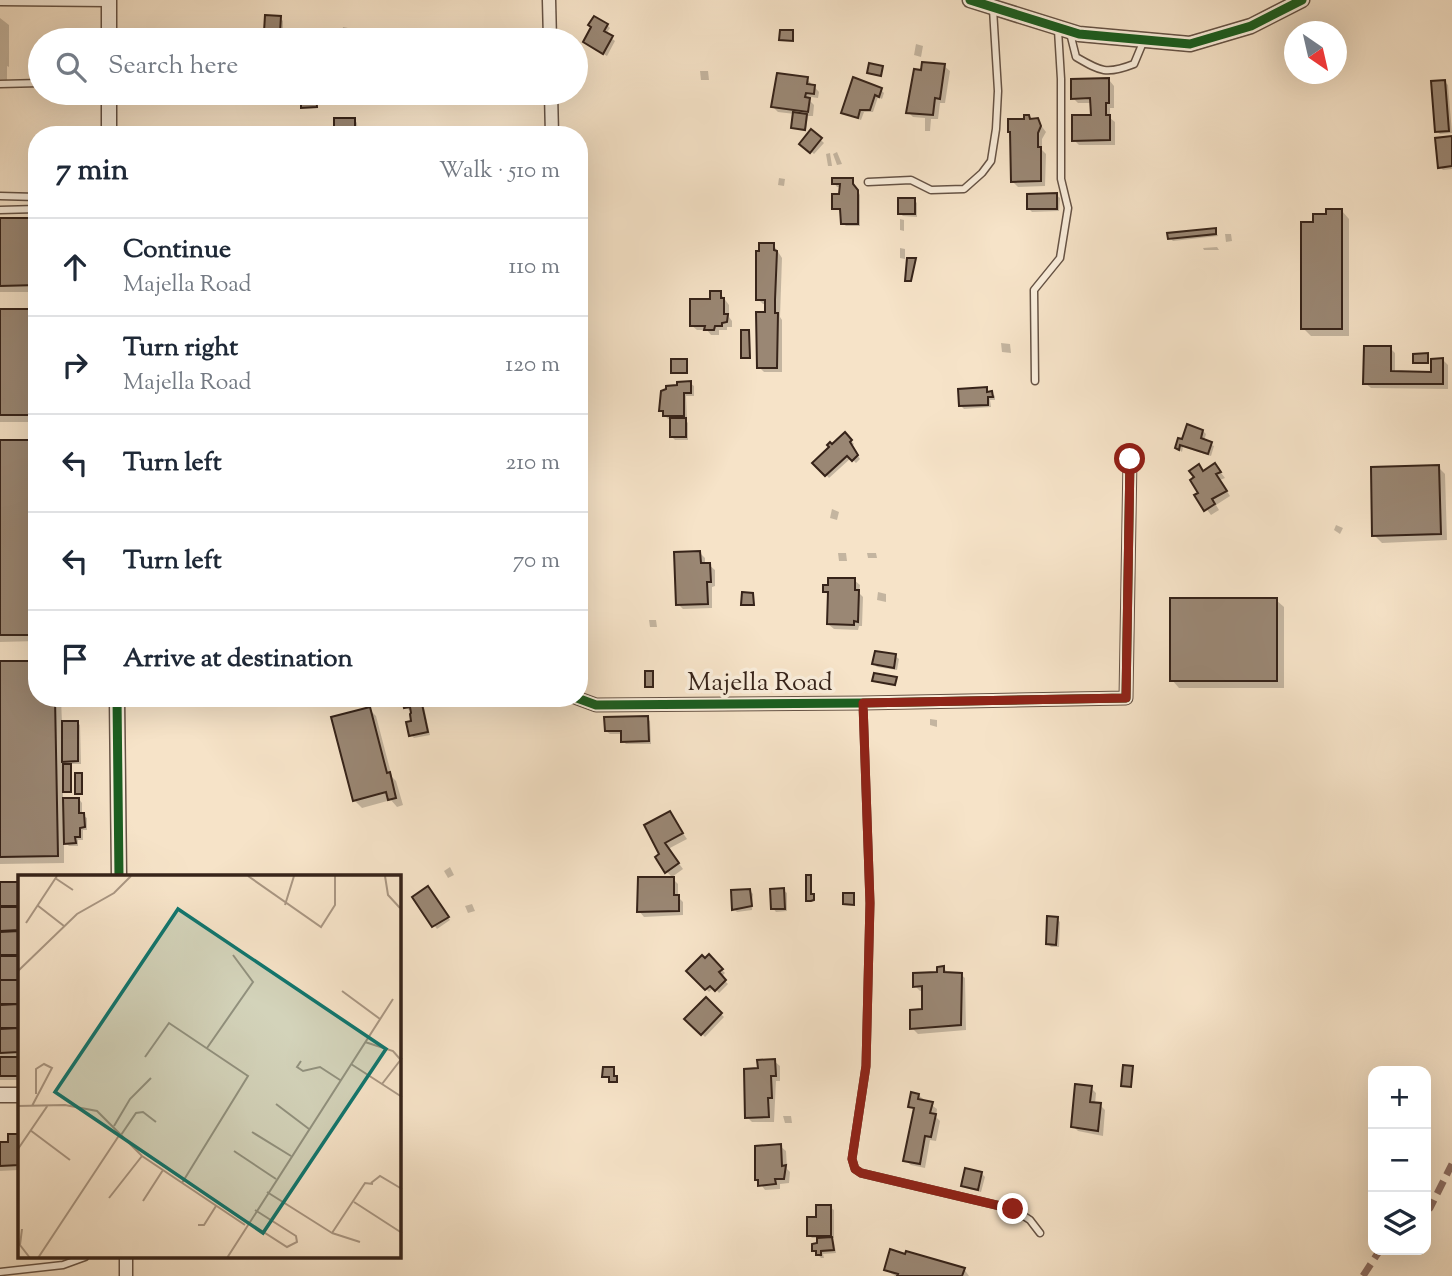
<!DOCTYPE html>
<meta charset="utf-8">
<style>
:root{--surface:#fff;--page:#f6f6f7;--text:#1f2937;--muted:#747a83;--line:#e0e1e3}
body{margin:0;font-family:"Sorts Mill Goudy",serif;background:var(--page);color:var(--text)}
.controls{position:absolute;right:21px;bottom:21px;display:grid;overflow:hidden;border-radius:14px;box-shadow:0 7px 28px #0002}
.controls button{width:63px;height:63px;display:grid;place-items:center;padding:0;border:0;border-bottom:2px solid var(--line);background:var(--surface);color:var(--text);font:35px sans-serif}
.compass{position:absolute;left:1284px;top:21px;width:63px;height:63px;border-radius:50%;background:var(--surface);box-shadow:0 7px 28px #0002;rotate:146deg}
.stop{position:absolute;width:21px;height:21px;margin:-16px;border:5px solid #8f2418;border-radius:50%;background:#fff}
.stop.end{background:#8f2418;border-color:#fff;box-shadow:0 2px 7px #0008}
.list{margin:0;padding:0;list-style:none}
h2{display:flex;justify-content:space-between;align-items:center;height:91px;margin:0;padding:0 28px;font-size:30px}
h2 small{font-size:23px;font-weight:400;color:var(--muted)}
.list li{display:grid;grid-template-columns:46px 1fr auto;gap:21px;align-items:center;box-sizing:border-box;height:98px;padding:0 28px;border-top:2px solid var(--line)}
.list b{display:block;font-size:26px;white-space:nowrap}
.list p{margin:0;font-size:23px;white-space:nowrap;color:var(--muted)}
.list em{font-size:23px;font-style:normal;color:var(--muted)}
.icon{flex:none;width:38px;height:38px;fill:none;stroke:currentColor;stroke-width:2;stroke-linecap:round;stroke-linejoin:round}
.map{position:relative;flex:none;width:1452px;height:1276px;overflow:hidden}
.search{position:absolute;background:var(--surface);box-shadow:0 7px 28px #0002;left:28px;top:28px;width:560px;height:77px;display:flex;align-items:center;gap:18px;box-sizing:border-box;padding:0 24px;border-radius:38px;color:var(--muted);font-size:26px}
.panel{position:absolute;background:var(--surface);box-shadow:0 7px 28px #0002;left:28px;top:126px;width:560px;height:581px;border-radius:28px}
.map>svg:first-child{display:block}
.shadow{fill:#0003}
.building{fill:#9a8774;stroke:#362319;stroke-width:2}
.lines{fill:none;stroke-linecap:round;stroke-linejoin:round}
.service-casing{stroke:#665345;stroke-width:9}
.minor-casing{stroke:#665345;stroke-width:15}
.tertiary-casing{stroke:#665345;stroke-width:17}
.service{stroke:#f9eddb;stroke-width:6}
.minor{stroke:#f9eddb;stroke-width:12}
.tertiary{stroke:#f9eddb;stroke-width:14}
.quiet{stroke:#8d6e63;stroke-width:7;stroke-dasharray:14 7;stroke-linecap:butt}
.cycleway-casing{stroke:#f9eddb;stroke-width:13}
.cycleway{stroke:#1b5e20;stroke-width:9}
.route{stroke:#8f2418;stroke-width:9}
.labels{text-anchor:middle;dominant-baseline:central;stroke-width:7;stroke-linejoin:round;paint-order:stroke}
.street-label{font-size:26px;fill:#362319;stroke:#f9eddb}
.inset-road{fill:none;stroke:#a99682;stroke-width:2}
.view{fill:#0f766e;fill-opacity:0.15;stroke:#0f766e;stroke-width:3.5}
.inset-edge{fill:none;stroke:#362319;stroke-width:3.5}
</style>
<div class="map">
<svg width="1452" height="1276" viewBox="0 0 1452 1276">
<rect width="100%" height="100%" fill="#f6e3c8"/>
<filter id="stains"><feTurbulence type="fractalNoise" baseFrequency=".00286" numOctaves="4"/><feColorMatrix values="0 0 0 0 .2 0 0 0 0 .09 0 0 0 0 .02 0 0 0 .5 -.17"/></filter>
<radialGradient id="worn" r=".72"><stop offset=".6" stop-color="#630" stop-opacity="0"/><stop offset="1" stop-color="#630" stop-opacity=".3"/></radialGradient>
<g class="shadow">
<polygon points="0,18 9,25 9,67 7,66 7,84 0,84"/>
<polygon points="280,18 283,21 283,35 269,35 266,32"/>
<polygon points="607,25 610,28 606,34 615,41 607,56 588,45"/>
<polygon points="343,27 348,28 348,39 336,39 335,29 339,29 342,33"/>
<polygon points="916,44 923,46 921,57 914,55"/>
<polygon points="944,66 950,71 945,103 940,103 938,119 931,119 930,131 925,131 925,118 913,117 908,112 922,71"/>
<polygon points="700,71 708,71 709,80 701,80"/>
<polygon points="807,79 819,92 818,98 811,97 810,101 814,105 813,116 808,116 806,130 794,128 795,114 778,112 772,106"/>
<polygon points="1109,80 1114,86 1114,108 1110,108 1110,118 1115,122 1115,145 1079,145 1074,140 1092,117 1092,103 1078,103 1073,98"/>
<polygon points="1445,82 1448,85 1452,133 1440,134 1436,131"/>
<polygon points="881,90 884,93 882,99 878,97 873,112 864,112 861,120 843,113"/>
<polygon points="1029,116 1033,120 1037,120 1046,132 1042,139 1042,150 1046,154 1045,186 1018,187 1012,181 1012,134 1009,132"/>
<polygon points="354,119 357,123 358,135 336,135"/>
<polygon points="812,132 824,143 814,154 802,144"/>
<polygon points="1452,139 1452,169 1443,170 1440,167"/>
<polygon points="837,152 842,164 837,165 833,154"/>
<polygon points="830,153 832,166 828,166 826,154"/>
<polygon points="779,178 785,179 784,186 778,185"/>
<polygon points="852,179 860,195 860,226 846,226 842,223 842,211 834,208 841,195 842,187 837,187 834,183"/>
<polygon points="1056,195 1060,198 1059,211 1032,212 1029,209"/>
<polygon points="914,200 917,203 917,217 903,216 899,213"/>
<polygon points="1342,211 1349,219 1349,336 1311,336 1303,328 1315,224"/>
<polygon points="37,219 37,292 0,292 0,220"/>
<polygon points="900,219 904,220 904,231 900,230"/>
<polygon points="1215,230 1218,236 1173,241 1170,238"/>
<polygon points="1225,234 1231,234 1232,241 1226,242"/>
<polygon points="773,244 782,258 780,317 782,320 782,372 764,372 759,367 767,304 763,304 758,299"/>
<polygon points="1217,247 1219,250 1204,250 1203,248"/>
<polygon points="900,248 905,249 905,259 900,258"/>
<polygon points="720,293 729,305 729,317 732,321 732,327 727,327 727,330 719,330 719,335 711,335 707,330 697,330 691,325"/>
<polygon points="37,310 37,422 0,422 0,311"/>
<polygon points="1001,343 1010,344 1011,353 1002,352"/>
<polygon points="1390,348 1395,353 1395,373 1433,373 1443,360 1448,365 1448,389 1371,388 1365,383"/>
<polygon points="690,383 694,386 694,396 686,396 687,418 684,418 688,423 688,440 675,440 672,437 672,419 668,419 661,411"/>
<polygon points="986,389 995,396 995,400 990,400 991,407 964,409 960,405"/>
<polygon points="1203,431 1206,434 1204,441 1214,446 1211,456 1183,447 1182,452 1177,448 1179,440"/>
<polygon points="845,434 854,444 852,446 860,459 856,463 851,458 829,478 815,463"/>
<polygon points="0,442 37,442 37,641 0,642"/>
<polygon points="1215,465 1225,478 1220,480 1230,496 1216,505 1219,510 1211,515 1197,496 1200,494 1196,478 1199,467 1204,472"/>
<polygon points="1438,467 1445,474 1447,540 1382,543 1374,535"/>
<polygon points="832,509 839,512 837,520 830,518"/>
<polygon points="1336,525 1343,528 1340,534 1334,530"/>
<polygon points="700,553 705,558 705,565 709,565 715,570 715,586 712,587 712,608 683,609 678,604"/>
<polygon points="838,553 846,553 847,561 839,561"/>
<polygon points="867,553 876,553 877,558 868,558"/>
<polygon points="854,580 860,585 859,593 863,597 862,626 859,626 858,630 834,629 828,624 829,596 825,591"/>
<polygon points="878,592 886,594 886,602 877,600"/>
<polygon points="1276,600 1284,607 1284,688 1179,688 1172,680"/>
<polygon points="649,620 656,620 657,627 650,627"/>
<polygon points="895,656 899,659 897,670 877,667 874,664"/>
<polygon points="0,663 37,698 61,698 62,723 77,722 80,725 81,764 68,764 71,767 71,793 66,793 63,790 63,799 79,799 82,803 82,815 87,818 87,830 83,830 83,840 78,840 78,846 69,846 64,841 64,863 0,864"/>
<polygon points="404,698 427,698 428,706 424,707 430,735 414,738 411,735 413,710 409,710 406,707"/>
<polygon points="369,709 376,716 392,777 396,781 403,805 397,807 391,800 362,808 354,800"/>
<polygon points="647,718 650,721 651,744 626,744 623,741 623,734 610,734 606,731"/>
<polygon points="930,719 937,720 937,727 930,725"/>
<polygon points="669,813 687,839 668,849 683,869 672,877 666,871 662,855"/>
<polygon points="450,867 454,875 448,878 444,871"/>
<polygon points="673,879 678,884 678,897 683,902 683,915 644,917 639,911"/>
<rect x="0" y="884" width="19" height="196"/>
<polygon points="783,890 787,893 787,911 776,912 773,908"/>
<polygon points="750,891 753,894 752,910 737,912 734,909"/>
<polygon points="431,892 450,920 437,929 414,897"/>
<polygon points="472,904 475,911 468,913 465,906"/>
<polygon points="1057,919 1060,922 1059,947 1051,947 1048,944"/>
<polygon points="709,957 725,973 721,977 728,984 719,993 714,987 709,992 689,971"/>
<polygon points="943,968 949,973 959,973 965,978 966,1030 918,1034 912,1028 924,1011 923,991 920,991 915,986 939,974"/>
<polygon points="706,1000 724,1017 705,1037 687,1019"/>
<polygon points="774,1061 780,1066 780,1081 776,1081 774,1122 752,1122 747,1117 760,1070"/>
<polygon points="1091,1088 1096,1093 1095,1105 1100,1105 1105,1110 1103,1136 1078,1131 1073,1126"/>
<polygon points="918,1095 937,1109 936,1117 940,1121 936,1141 930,1140 925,1168 911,1165 905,1160 915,1111 910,1106"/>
<polygon points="783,1116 791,1116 792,1123 785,1123"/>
<polygon points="10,1136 19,1136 19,1170 0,1171 0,1144 10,1143"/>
<polygon points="780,1146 786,1151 787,1169 790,1172 789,1183 780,1184 780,1189 765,1190 757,1179"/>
<polygon points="982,1174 985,1177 981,1192 966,1188 963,1185"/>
<polygon points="830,1207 834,1210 834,1238 830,1238 834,1242 836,1253 823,1254 824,1258 821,1258 814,1250 819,1244 819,1238 812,1238 809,1235"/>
<polygon points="964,1269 969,1276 895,1276 886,1270"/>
</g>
<g class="building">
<polygon points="265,15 281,16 280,33 264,32"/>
<polygon points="594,16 608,24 604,31 613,36 603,54 583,42 591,27 588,25"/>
<polygon points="780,30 793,30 793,41 779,40"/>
<polygon points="922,62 945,64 940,99 935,98 933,115 906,113 914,69 921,70"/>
<polygon points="869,63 883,66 881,76 867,73"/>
<polygon points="777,73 808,77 807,84 815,85 814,94 806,93 805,97 810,98 808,112 771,107"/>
<polygon points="853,77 882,88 879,97 875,95 870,110 860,110 858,118 841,113"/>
<polygon points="1109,78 1109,103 1106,103 1106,115 1110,115 1110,140 1072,141 1072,115 1091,115 1090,98 1071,99 1071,79"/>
<polygon points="1445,80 1449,131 1435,132 1431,81"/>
<polygon points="301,94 316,94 317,107 301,108"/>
<polygon points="793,112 807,114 805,130 791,128"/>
<polygon points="1024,115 1029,115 1030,119 1038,118 1041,126 1038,133 1038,147 1041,147 1041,181 1011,182 1010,132 1008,132 1008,119 1024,119"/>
<rect x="334" y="118" width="21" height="17"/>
<polygon points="811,129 822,138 810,153 799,144"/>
<polygon points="1452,136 1452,166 1438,168 1435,138"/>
<polygon points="832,178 853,178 853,184 858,190 858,224 841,224 840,209 832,209 832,194 839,194 840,184 832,184"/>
<polygon points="1057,193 1057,209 1027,209 1027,194"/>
<rect x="898" y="198" width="17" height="16"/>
<polygon points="1326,209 1342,209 1342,329 1301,329 1301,222 1313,222 1313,214 1326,214"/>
<polygon points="0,218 37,218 37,285 0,286"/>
<polygon points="1216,228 1216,234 1168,239 1167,233"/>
<polygon points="759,243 774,243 774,250 777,251 775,300 775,313 778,313 777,368 757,368 756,312 765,312 765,300 756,300 756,251 759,251"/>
<polygon points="907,258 916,258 911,281 905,281"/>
<polygon points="710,291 721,291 721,298 724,298 724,314 728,314 727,322 722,323 722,326 715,326 714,330 704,330 705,326 690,326 690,299 710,299"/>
<rect x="0" y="309" width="37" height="106"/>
<polygon points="741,330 749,330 750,358 741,358"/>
<polygon points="1364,346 1391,346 1391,371 1431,372 1431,359 1443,358 1443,384 1363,384"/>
<polygon points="1428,353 1428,363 1413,363 1413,354"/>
<rect x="671" y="359" width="16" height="14"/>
<polygon points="691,381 691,393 684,393 684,416 663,416 663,411 659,411 661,391 666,389 666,386 677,385 677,382"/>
<polygon points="987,387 987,392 992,391 993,397 988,397 988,405 959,406 958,389"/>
<rect x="670" y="418" width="16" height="19"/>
<polygon points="1187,424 1203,430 1201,438 1212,442 1208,454 1180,445 1179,450 1175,448 1178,438 1182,439"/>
<polygon points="845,432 852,440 850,442 858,455 852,461 847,456 825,476 812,463 829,447 827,445 830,442 832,444"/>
<rect x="0" y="440" width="37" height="195"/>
<polygon points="1215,463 1221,472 1216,474 1227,491 1212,499 1215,504 1204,511 1194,495 1198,493 1190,480 1194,477 1189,471 1199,464 1203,471"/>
<polygon points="1439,465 1441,534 1372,536 1371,467"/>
<polygon points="700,551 701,563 710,563 711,582 707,582 708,604 676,605 674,552"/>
<polygon points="828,578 855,578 855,590 859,590 858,622 854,621 854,625 827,624 828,592 823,592 823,585 828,585"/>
<polygon points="742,592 753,593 754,605 741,605"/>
<rect x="1170" y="598" width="107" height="83"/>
<polygon points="875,651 896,654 894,668 872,664"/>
<polygon points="0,661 37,661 37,698 55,698 58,856 0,857"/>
<rect x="645" y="671" width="8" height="16"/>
<polygon points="874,673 897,677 895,685 872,681"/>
<polygon points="402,698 426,698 426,703 422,704 428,732 409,736 406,722 411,721 410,714 411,713 410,707 404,708"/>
<polygon points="370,707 387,773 390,772 396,798 388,800 386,792 353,801 331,717"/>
<polygon points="648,716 649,741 621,742 621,731 605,731 604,717"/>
<polygon points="62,721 78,721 78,761 62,762"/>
<rect x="63" y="764" width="8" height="28"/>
<rect x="75" y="773" width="7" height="21"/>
<polygon points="63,798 79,798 79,813 84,813 85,827 80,828 80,837 75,837 76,843 64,844"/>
<polygon points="670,811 683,833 665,843 679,863 665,873 655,857 659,854 644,825"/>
<polygon points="806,875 811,875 811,894 814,894 814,900 811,901 806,901"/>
<polygon points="638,877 674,877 674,895 679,895 679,911 637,912"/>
<rect x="0" y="882" width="19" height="24"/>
<polygon points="428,886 449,917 432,927 412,897"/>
<polygon points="784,888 785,909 771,909 770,889"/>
<polygon points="750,889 752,906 732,910 731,890"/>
<polygon points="843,893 854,893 854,905 843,904"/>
<polygon points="0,907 19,907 19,930 0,931"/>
<polygon points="1047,916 1058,917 1056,945 1046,944"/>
<polygon points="19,931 19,955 0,955 0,932"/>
<polygon points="709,954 723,969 719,972 726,980 715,991 710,986 705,990 686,971 702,955 705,958"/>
<rect x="0" y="956" width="19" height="24"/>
<polygon points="944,966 944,972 962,973 961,1025 910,1029 910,1010 922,1009 922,986 913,987 913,973 937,972 937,967"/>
<rect x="0" y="980" width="19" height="24"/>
<polygon points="706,997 722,1013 701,1035 684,1019"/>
<polygon points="19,1004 19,1028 0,1028 0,1005"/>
<polygon points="19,1028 19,1052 0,1053 0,1029"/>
<rect x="0" y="1057" width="19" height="19"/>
<polygon points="775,1059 776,1076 771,1076 772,1098 768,1098 769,1117 745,1118 744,1069 758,1068 757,1060"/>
<polygon points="1123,1065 1133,1066 1131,1087 1121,1086"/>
<polygon points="603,1067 614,1067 614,1076 617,1076 617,1082 609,1082 609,1077 602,1077"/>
<polygon points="1075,1084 1092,1086 1090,1102 1101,1103 1098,1131 1071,1127"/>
<polygon points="911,1092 919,1094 918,1099 933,1102 930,1113 936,1114 931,1137 925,1136 920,1164 903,1161 914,1108 908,1107"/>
<polygon points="8,1134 19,1134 19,1165 0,1166 0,1142 8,1142"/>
<polygon points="781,1144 782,1166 786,1165 784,1179 775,1179 776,1184 758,1186 758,1180 755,1180 755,1146"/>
<polygon points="965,1168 982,1172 978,1190 961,1186"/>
<polygon points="816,1205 831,1205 831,1236 807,1236 807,1217 816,1217"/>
<polygon points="832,1237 834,1250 821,1251 821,1255 816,1255 816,1251 812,1251 812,1244 817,1243 817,1238"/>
<polygon points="890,1249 905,1254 906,1251 965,1268 962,1276 897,1276 898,1274 884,1270"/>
</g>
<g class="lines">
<defs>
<g id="service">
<polyline points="0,2 109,3"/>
<path d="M1070,33L1076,57C1100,71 1106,75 1134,64L1144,40"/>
<polyline points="0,84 40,83"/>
<polyline points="868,182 911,180 931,190 964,189 982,173 991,161 996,129 998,91 993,9"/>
<polyline points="0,196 37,197"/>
<polyline points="0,210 37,209"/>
<polyline points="1035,381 1034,290 1060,258 1068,208 1061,179 1061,79 1058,30"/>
<polyline points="863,704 870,903 866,1066 852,1159 855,1169 861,1173 1013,1209 1030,1220 1040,1233"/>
<polyline points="0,1272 63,1265 85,1257"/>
</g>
<g id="minor">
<polyline points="549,0 550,40"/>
<polyline points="551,93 552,135"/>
<polyline points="577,698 596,705 863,703 1126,698 1130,459"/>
<polyline points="126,1257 126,1276"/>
</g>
<g id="tertiary">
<polyline points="109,0 109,40"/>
<polyline points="970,0 1079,34 1190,44 1251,26 1302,0"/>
<polyline points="109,93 109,135"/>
<polyline points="117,698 119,877"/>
<polyline points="0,1095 19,1095"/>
</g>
</defs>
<use href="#service" class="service-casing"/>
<use href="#minor" class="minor-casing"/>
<use href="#tertiary" class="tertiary-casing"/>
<use href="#service" class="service"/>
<use href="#minor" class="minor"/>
<use href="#tertiary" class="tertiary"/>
<g class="quiet">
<polyline points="1426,1211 1430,1208 1452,1164"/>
<polyline points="1363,1276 1380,1250"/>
</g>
<defs>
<g id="cycleway">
<polyline points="970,0 1079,34 1190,44 1251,26 1302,0"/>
<polyline points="117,698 119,877"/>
<polyline points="577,698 596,705 863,703 1126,698 1130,459"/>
</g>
</defs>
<use href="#cycleway" class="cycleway-casing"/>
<use href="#cycleway" class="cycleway"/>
</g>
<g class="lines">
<polyline class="route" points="1013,1209 861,1173 855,1169 852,1159 866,1066 870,903 863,703 1126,698 1130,459"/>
</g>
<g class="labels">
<g class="street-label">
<text x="760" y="683">Majella Road</text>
</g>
</g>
<g transform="translate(18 875)">
<rect width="383" height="383" fill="#f6e3c8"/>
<path class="inset-road" d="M230,1L303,52L317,30V1M367,1L370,20L382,33M37,3L55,15M19,30L46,51M267,30L276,1M8,48L39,1M0,96L59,39L96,18L113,1M324,116L362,144M347,167L375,176L382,184M189,173L235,107L215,80M127,182L151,148L230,201L164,308M283,186L279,192L285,196L302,192L322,205M333,189L384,222M364,209L384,183M258,229L291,254M0,231L47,230L79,236L124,281L227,350M14,231L34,193L26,189L18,194V219M96,251L112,224L133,203M12,255L52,285M234,257L273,281M103,260L118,238L125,237L138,247M0,274L30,230M216,276L258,304M353,308L362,301L384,314M249,317L314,358L347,308L355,309M91,323L124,281M125,326L145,295M336,327L384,358M230,347L269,372L279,367L278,361L237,335M180,350H186L198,331M4,354L2,370L12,383M314,358L342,367M20,383L102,259M209,383L375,124"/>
<path class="view" d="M160,34L368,174L245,358L37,217Z"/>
<rect width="383" height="383" class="inset-edge"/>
</g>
<rect width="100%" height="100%" filter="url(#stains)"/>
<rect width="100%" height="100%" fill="url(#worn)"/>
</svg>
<div class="controls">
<button>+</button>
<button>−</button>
<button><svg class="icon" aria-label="layers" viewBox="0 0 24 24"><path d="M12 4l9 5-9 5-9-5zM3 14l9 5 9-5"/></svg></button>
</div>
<svg class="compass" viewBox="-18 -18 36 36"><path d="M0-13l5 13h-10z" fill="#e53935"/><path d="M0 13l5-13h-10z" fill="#747a83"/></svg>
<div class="stop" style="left:1130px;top:459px"></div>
<div class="stop end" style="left:1013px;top:1209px"></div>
<div class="search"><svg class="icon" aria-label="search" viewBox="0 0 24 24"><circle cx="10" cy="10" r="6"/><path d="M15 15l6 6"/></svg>Search here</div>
<section class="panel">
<h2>7 min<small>Walk · 510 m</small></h2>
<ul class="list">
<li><svg class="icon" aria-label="ahead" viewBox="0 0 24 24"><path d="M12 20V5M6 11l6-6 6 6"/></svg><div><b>Continue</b><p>Majella Road</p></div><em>110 m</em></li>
<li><svg class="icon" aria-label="right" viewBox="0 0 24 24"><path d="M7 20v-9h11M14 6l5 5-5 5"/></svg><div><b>Turn right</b><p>Majella Road</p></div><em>120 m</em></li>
<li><svg class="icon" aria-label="left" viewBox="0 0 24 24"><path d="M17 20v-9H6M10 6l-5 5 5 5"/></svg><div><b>Turn left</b></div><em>210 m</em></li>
<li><svg class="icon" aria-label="left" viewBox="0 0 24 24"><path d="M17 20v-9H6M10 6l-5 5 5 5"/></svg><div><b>Turn left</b></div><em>70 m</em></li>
<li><svg class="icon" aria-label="arrive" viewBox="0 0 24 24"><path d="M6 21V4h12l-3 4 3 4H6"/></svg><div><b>Arrive at destination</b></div></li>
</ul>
</section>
</div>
